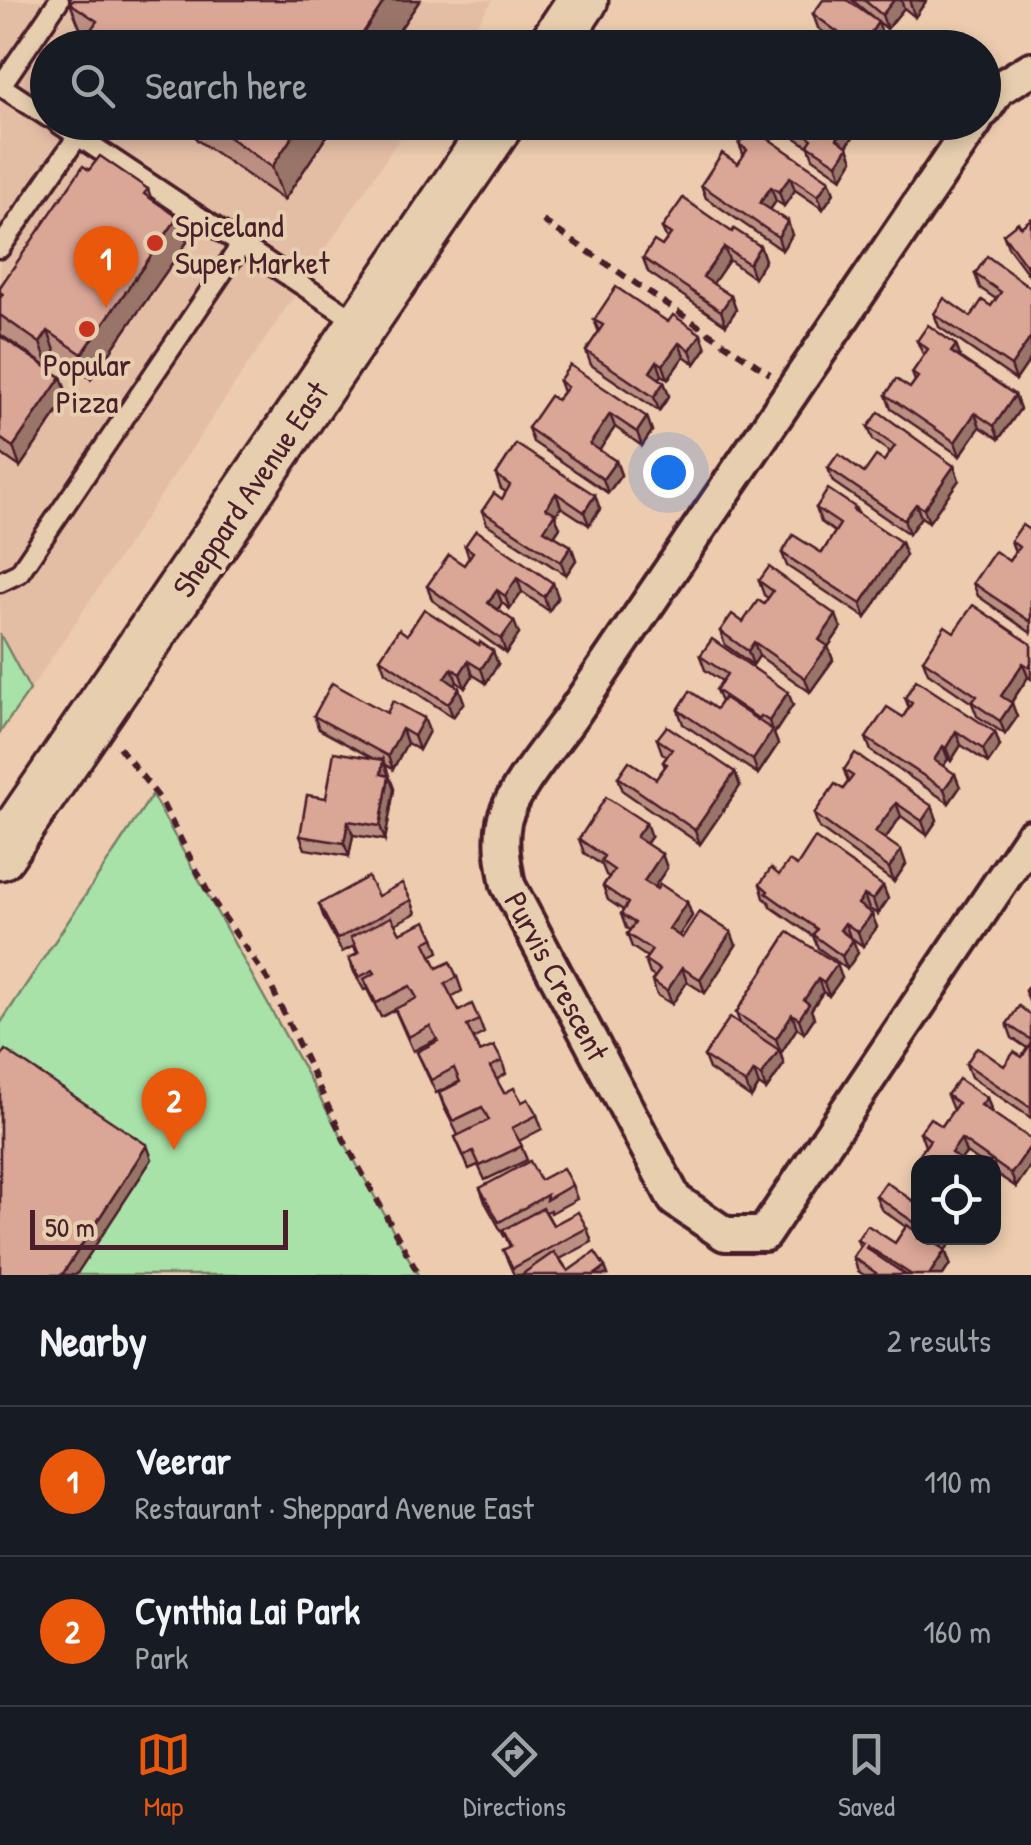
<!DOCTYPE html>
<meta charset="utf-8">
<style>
:root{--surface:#171b24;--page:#242831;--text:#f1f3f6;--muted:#9ea1a6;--line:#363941;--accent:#ea580c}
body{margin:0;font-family:"Patrick Hand",sans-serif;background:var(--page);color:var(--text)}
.controls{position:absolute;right:30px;bottom:30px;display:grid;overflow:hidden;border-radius:20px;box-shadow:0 5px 15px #0003}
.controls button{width:90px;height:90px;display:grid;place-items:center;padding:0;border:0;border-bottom:2px solid var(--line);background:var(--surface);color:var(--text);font:50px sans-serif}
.scale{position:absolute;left:30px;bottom:25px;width:258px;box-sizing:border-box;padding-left:10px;border:5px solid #4a1f2b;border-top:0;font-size:28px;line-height:35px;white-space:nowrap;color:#4a1f2b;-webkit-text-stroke:8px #e6ceae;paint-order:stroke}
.you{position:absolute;left:668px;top:472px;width:35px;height:35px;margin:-25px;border:8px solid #fff;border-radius:50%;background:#1a73e8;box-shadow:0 0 0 15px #1a73e833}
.badge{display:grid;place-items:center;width:65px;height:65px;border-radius:50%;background:var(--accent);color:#fff;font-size:32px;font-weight:700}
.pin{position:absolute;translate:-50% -82px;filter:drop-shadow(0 2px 5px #0008)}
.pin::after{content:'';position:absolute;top:52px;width:35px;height:30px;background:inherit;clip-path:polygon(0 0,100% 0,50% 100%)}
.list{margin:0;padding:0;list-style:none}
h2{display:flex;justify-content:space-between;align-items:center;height:130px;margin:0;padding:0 40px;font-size:42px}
h2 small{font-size:32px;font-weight:400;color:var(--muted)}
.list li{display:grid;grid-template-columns:65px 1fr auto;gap:30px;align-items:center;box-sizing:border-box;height:150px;padding:0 40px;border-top:2px solid var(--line)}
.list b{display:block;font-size:38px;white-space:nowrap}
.list p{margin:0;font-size:32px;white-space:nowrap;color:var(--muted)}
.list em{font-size:32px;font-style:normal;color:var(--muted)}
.icon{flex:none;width:55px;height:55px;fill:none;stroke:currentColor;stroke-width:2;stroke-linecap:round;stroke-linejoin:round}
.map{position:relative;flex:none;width:1031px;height:1275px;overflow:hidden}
.search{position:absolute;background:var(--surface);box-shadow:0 5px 15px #0003;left:30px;right:30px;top:30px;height:110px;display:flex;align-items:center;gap:25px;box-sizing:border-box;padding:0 35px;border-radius:55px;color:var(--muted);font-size:38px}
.sheet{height:430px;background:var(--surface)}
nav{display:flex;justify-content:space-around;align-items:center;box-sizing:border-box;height:140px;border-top:2px solid var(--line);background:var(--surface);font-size:28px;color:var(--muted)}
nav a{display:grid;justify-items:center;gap:5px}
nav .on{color:var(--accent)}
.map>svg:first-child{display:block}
.built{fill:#e4bda5}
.green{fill:#a8e2a8;stroke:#79806a;stroke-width:2.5}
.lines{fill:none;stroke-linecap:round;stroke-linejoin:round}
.lane-casing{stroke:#4a1f2b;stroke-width:25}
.street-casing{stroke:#4a1f2b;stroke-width:40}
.secondary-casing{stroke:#4a1f2b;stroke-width:55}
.path{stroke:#4a1f2b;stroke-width:6;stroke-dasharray:10 8;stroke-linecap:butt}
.lane{stroke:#e6ceae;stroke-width:18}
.street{stroke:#e6ceae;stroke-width:32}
.secondary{stroke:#e6ceae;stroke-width:48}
.wall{fill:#bb8f81;stroke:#4a1f2b;stroke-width:2.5}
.shaded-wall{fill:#997469;stroke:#4a1f2b;stroke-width:2.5}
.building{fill:#daa696;stroke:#4a1f2b;stroke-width:2.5}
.poi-dot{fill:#c8321e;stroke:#e6ceae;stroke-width:4}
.labels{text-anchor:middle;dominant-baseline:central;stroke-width:8;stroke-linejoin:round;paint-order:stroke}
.poi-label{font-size:32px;fill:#4a1f2b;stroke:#e6ceae;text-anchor:start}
.street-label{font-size:32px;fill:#4a1f2b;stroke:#e6ceae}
</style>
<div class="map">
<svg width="1031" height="1275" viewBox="0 0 1031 1275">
<rect width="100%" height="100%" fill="#eccbae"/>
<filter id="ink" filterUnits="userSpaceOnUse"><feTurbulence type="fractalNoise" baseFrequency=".01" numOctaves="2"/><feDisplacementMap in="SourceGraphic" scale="20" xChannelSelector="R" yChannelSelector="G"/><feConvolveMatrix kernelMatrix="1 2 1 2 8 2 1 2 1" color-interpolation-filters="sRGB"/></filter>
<g filter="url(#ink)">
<polygon class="built" points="0,0 493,0 461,47 48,48 48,122 410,123 30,690 0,634"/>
<g class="green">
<polygon points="0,634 30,690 0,732"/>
<polygon points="152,795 418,1275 0,1275 0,1024"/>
</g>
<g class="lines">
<defs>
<g id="lane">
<polyline points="1,86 48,117"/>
<polyline points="0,87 59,0"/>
<polyline points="57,122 362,325"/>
<polyline points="0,248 78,136"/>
<polyline points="0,582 19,573 241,245"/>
</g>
<g id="street">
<polyline points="984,110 998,89 1031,69"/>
<path d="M975,122L571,717C552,744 511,791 504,822C500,843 504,864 508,885L675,1200L725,1234H764L1031,837"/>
</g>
<g id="secondary">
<polyline points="551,48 583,0"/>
<polyline points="0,855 500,122"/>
</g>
</defs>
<use href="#lane" class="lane-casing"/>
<use href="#street" class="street-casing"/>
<use href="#secondary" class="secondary-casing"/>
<g class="path">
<polyline points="543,221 770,374"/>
<polyline points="119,747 160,799 211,898 268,980 346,1144 419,1275"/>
</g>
<use href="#lane" class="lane"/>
<use href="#street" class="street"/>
<use href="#secondary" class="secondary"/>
</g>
<g class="wall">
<polygon points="420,0 387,48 88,48 70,3"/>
<polygon points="852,0 926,0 926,1 915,17 904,8 887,29"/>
<polygon points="813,14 878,22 883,36 875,48 831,48 830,46 834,40 818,28"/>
<polygon points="190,122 336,122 284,200 197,140"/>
<polygon points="772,122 854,122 857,131 847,146 853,160 842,178 813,158 809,147"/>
<polygon points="739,144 829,180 834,193 823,209 795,190 784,206 776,201 770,210 792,235 782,250 706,198 701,185 738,164 744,156"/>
<polygon points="89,170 148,189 151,198 178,217 187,242 91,379 57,356 49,368 1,335 0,332 0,287"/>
<polygon points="1031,219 1031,278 1008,247 1003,234 1021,227"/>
<polygon points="662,228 732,232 760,246 765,260 754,278 729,260 712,284 731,296 736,310 726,325 648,272 643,258 662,246 667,239"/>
<polygon points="975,274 1031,288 1031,358 1016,380 939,327 934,314 971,317 991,306 996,299 980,288"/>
<polygon points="594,320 706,348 695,364 684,356 668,379 662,375 659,379 664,382 669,396 659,411 591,365 586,351 599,332"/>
<polygon points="0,336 61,377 68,397 20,467 0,453"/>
<polygon points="917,341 961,358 1015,395 1020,409 999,439 980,427 960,456 891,409 886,395 910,388 915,381 912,373 924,356"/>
<polygon points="559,381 647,417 652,431 642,446 615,427 599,450 616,461 621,475 608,493 533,442 528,428 557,400 563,392"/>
<polygon points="868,427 954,466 959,480 929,522 921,517 909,534 833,482 828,468 864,473 884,461 890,452 873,440"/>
<polygon points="516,444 600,509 589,525 561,507 555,516 560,527 554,536 571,546 576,560 566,575 487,524 482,511 502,499 506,492 501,489 496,475"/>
<polygon points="855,507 858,513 906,555 866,618 787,566 782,553 822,553 835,532 821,522 816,508"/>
<polygon points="1031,531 1031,633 978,596 973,583 1009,561 1015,552 1011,541"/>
<polygon points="465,546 558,597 549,611 522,592 510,609 502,603 498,610 519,634 506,653 432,600 427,586 464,565 469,558"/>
<polygon points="759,581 841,628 828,647 833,660 810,692 759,656 753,665 725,645 720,631 743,622 764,604 768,598 764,595"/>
<polygon points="407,635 498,664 486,683 473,675 465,688 457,682 455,685 464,702 453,717 385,672 380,658"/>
<polygon points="1031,644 1031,679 1028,677 1011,703 1017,717 1005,734 977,716 972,703 928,673 923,660"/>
<polygon points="700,656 793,705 774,734 778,744 758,774 683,724 678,710 716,709 721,702 716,690 722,681 705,670"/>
<polygon points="905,698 995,732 1000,746 988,763 961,745 951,761 948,759 943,766 960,787 949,803 871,751 866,738 903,717 909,708"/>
<polygon points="387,713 429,731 419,750 407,743 393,769 385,765 394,789 385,840 353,835 349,856 305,849 300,836 326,798 372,758 319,729 314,716"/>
<polygon points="657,739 735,772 740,786 700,844 623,791 618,777 656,779 665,767 663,762 667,756 662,753"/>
<polygon points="844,770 932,806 937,820 927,835 901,816 885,839 906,864 894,882 819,828 814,814 843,789 848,782"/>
<polygon points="651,837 646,844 662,854 667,868 654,887 687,902 692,916 678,936 682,938 736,945 705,993 687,982 672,1004 657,995 652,981 655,977 650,974 645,960 647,957 632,947 627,934 630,930 626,928 621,914 623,910 608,900 603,886 609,877 606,875 602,865 584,853 579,839"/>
<polygon points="797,866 883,886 888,899 878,914 869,909 868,911 877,927 863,946 850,937 858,953 847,969 818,948 813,936 771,907 769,902 764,898 760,884"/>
<polygon points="378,896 411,900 416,913 395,924 400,933 434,938 439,952 431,956 437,968 457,977 462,991 451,997 459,1011 479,1020 484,1033 473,1039 480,1052 502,1061 506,1074 496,1080 504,1093 522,1102 537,1115 542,1129 519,1141 527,1160 485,1180 478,1165 469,1169 455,1137 458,1135 444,1107 439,1093 459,1082 436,1093 417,1052 436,1042 435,1040 413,1051 395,1010 381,1017 367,989 364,990 354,972 349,958 357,954 354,946 342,952 324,918 319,904"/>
<polygon points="788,932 842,978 829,996 823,992 811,1010 814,1018 804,1033 797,1028 781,1053 780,1052 784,1064 766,1090 759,1085 751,1098 709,1069 704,1056 740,1023 736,1013"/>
<polygon points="1031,982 1031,1006 1025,991"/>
<polygon points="1031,1015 1031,1118 971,1077 966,1064 1004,1066 1022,1057 1027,1048 1012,1038 1007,1024"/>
<polygon points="947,1095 987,1098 1016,1187 994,1172 994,1162 980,1162 966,1153 961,1160 918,1162 918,1176 914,1163 925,1146 920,1132 942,1126 953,1110"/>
<polygon points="540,1180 572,1185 577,1199 551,1213 550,1210 546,1212 553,1225 587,1228 592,1242 560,1259 568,1271 605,1267 608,1275 514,1275 503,1250 510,1247 505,1235 504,1236 485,1202 480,1188"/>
<polygon points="918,1192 918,1238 955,1238 945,1250 950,1264 943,1275 864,1275 858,1271 853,1257 860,1247 857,1240 895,1243 906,1227 881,1209 876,1196 913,1201"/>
</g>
<g class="shaded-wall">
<polygon points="385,0 420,0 387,48 353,48"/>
<polygon points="894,0 901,0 904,8 887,29 882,15"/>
<polygon points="912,0 926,1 915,17 910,3"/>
<polygon points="878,22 883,36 875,48 863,48 862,46"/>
<polygon points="302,122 336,122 284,200 272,167"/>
<polygon points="848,122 854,122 857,131 842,153 837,139"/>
<polygon points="848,147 853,160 842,178 837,164"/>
<polygon points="790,177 795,190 784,206 779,192"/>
<polygon points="829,180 834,193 823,209 818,196"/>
<polygon points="771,187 776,201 765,217 760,203"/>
<polygon points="178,217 187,242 91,379 82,354"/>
<polygon points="788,221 792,235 782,250 778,237"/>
<polygon points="760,246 765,260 754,278 749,264"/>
<polygon points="724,247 729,260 708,291 703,277"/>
<polygon points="1031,261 1031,278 1026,265"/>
<polygon points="731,296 736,310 726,325 721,311"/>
<polygon points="48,331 57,356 49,368 40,343"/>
<polygon points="701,334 706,348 695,364 690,350"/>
<polygon points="1031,337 1031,358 1016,380 1011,366"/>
<polygon points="679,343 684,356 668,379 663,365"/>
<polygon points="956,345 961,358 951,352"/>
<polygon points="657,361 662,375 655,386 650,372"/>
<polygon points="61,377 68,397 20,467 13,447"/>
<polygon points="664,382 669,396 659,411 654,397"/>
<polygon points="1015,395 1020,409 999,439 994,426"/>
<polygon points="975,413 980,427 960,456 955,442"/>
<polygon points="610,414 615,427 595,457 590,444"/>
<polygon points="647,417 652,431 642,446 637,432"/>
<polygon points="616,461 621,475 608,493 603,479"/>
<polygon points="954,466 959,480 929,522 924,509"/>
<polygon points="556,493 561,507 555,516 560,527 549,543 544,530 546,508"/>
<polygon points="595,495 600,509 589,525 584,512"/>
<polygon points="916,504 921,517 909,534 904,520"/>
<polygon points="901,542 906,555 866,618 861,604"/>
<polygon points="571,546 576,560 566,575 561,562"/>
<polygon points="517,578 522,592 510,609 505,596"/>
<polygon points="553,583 558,597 549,611 544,597"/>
<polygon points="497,590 502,603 493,616 488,603"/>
<polygon points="836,615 841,628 828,647 833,660 810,692 805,678 819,640"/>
<polygon points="514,621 519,634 506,653 501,639"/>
<polygon points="754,642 759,656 753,665 748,651"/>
<polygon points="493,651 498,664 486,683 481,669"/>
<polygon points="468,661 473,675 465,688 460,674"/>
<polygon points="1023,663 1028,677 1006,710 1001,696"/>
<polygon points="452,668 457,682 450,692 445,678"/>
<polygon points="459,688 464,702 453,717 448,704"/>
<polygon points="788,692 793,705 774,734 778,744 758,774 753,760 772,731 769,721"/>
<polygon points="1012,703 1017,717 1005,734 1000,721"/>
<polygon points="424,718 429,731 419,750 414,736"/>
<polygon points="402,729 407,743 393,769 388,756"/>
<polygon points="956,731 961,745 951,761 946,748"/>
<polygon points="995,732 1000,746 988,763 983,749"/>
<polygon points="943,746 948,759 938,774 934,760"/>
<polygon points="383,760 388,773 386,788 381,774"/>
<polygon points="735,772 740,786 700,844 695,830"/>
<polygon points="955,774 960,787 949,803 944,789"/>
<polygon points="389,776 394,789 385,840 380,826"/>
<polygon points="896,803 901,816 880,846 875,832"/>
<polygon points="932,806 937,820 927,835 922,821"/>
<polygon points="348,821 353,835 349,856 344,843"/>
<polygon points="646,823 651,837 641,851 636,837"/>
<polygon points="901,850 906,864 894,882 889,868"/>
<polygon points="662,854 667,868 649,895 644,881"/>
<polygon points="883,886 888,899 878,914 873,900"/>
<polygon points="864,895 869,909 863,918 858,904"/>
<polygon points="687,902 692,916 674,943 669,929"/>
<polygon points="872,914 877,927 863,946 858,932"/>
<polygon points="845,923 850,937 840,930"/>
<polygon points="731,932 736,945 705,993 700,979"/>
<polygon points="853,940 858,953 847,969 842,956"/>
<polygon points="837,964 842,978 829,996 824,983"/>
<polygon points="682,968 687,982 672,1004 667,991"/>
<polygon points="818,979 823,992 811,1010 814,1018 804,1033 799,1019 804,1000"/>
<polygon points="792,1014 797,1028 781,1053 776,1039"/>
<polygon points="779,1050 784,1064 766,1090 761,1076"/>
<polygon points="754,1071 759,1085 751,1098 746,1084"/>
<polygon points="987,1098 992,1111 981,1105"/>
<polygon points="961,1139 966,1153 959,1162 951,1153"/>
<polygon points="147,1145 152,1159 76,1275 62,1275"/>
<polygon points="1031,1145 1031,1165 1016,1187 1011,1174"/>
<polygon points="940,1238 955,1238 945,1250 950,1264 943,1275 929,1275 944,1253 939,1239"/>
<polygon points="605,1267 608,1275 594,1275"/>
</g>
<g class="building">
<polygon points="72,0 385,0 353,48 99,48 85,38 97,21 70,3"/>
<polygon points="823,0 847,0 878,22 862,46 865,48 833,48 830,46 839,33 813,14"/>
<polygon points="864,0 894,0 882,15"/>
<polygon points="207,122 302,122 272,167"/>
<polygon points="787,122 848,122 837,139 848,147 837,164 808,145 812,139"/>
<polygon points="751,127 829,180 818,196 790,177 779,192 771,187 760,203 788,221 778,237 701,185 722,153 738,164 747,150 739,144"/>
<polygon points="100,156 148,189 144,194 178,217 82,354 48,331 40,343 0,315 0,298 3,294 0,292 0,287 83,166 89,170"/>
<polygon points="683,198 732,232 734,229 760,246 749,264 724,247 703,277 731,296 721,311 643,258 654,241 662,246 671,234 662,228"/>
<polygon points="1031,219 1031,261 1026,265 1003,234 1018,222 1021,227"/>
<polygon points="987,256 1031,288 1031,337 1011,366 934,314 944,298 971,317 982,300 991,306 1001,292 975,274"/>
<polygon points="616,287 668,322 673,315 701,334 690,350 679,343 663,365 657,361 650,372 664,382 654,397 586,351 603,325 594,320"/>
<polygon points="928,325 956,345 951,352 1015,395 994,426 975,413 955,442 886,395 896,379 910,388 918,377 912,373 928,349 917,341"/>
<polygon points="0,336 61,377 13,447 0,438"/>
<polygon points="570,365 647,417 637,432 610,414 590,444 616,461 603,479 528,428 550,396 557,400 567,387 559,381"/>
<polygon points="879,412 954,466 924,509 916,504 904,520 828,468 838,454 864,473 876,456 884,461 895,446 868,427"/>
<polygon points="516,444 595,495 584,512 556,493 546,508 555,513 544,530 571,546 561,562 482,511 494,493 502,499 510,485 496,475"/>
<polygon points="828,489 855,507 853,510 901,542 861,604 782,553 793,535 822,553 840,524 816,508"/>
<polygon points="1022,525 1031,531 1031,622 973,583 995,551 1009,561 1019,547 1011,541"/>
<polygon points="476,530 553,583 544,597 517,578 505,596 497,590 488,603 514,621 501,639 427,586 449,555 464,565 473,552 465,546"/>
<polygon points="769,567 836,615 819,640 828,646 805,678 754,642 748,651 720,631 732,614 743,622 758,600 764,604 773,591 759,581"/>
<polygon points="973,605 1031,644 1031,663 1029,667 1023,663 1001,696 1012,703 1000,721 972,702 977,696 923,660 945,626 954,632"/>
<polygon points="424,609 479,645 480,642 493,651 481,669 468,661 460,674 452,668 445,678 459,688 448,704 380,658 399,629 407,635"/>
<polygon points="712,639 788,692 769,721 761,716 759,719 716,690 727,674 700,656"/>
<polygon points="916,680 995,732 983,749 956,731 946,748 943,746 934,760 955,774 944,789 866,738 887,707 903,717 912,703 905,698"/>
<polygon points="332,683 387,713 393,701 424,718 414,736 402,729 388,756 314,716"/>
<polygon points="690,691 716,709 724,698 773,730 753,760 678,710"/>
<polygon points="667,726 735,772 695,830 618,777 629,761 656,779 667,764 663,762 672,749 657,739"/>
<polygon points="334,752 383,760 381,774 389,776 380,826 348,821 344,843 300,836 307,795 326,798"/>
<polygon points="855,753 932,806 922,821 896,803 875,832 901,850 889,868 814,814 835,784 843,789 853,776 844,770"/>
<polygon points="606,797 646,823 636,837 662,854 644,881 657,889 660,884 687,902 669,929 682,938 699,912 731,932 700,979 682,968 667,991 652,981 660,970 645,960 652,950 627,934 635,923 621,914 628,903 603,886 614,870 601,861 604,856 579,839"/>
<polygon points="815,838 883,886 873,900 864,895 858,904 872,914 858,932 845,923 840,930 853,940 842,956 813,935 817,929 766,893 768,891 760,884 771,868 779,875 789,861 797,866"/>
<polygon points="368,877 378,896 402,883 411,900 337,939 319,904"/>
<polygon points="391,917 400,933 426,921 434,938 425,943 437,968 450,962 457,977 445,984 459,1011 472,1004 479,1020 467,1026 480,1052 494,1046 502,1061 490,1067 504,1093 514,1088 522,1102 528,1099 537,1115 512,1128 522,1146 480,1166 473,1151 464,1156 455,1137 489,1120 482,1107 453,1121 439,1093 460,1082 454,1068 431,1080 417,1052 438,1041 430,1026 408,1037 395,1009 417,998 410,986 376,1003 364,979 375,973 373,970 359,977 349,958 359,953 351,937"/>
<polygon points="788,932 837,964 824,983 818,979 804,1000 809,1004 799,1019 792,1014 776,1039 736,1013"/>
<polygon points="1031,982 1031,995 1025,991"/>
<polygon points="1019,1006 1031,1015 1031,1040 1007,1024"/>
<polygon points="730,1017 779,1050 761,1076 754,1071 746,1084 704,1056"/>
<polygon points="1031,1043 1031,1108 966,1064 977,1047 1004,1066 1014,1052 1022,1057"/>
<polygon points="5,1050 147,1145 62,1275 0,1275 0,1058"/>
<polygon points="959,1079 987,1098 981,1105 1031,1139 1031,1145 1011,1174 961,1139 951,1153 964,1162 918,1162 918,1166 914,1163 930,1140 920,1132 930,1118 942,1126 958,1103 947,1095"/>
<polygon points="530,1161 540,1180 563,1168 572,1185 546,1200 547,1195 499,1222 480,1188"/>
<polygon points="886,1182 913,1201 918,1192 918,1225 876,1196"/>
<polygon points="543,1208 553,1225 578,1212 587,1228 513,1268 503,1250 511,1246 503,1230"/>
<polygon points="867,1225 895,1243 907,1225 918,1233 918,1238 926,1238 945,1250 929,1275 912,1275 867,1246 866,1248 906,1275 874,1275 876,1273 853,1257 863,1243 857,1240"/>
<polygon points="554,1252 568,1271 595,1252 605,1267 594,1275 521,1275"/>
</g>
</g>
<g class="poi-dot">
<circle cx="155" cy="243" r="10"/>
<circle cx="87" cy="329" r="10"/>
</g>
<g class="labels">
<g class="poi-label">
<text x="175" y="225">Spiceland<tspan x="175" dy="37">Super Market</tspan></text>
<text x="87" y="364" text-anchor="middle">Popular<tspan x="87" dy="37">Pizza</tspan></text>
</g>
<g class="street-label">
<text transform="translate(250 489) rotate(-56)">Sheppard Avenue East</text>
<text transform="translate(557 976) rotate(62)">Purvis Crescent</text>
</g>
</g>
</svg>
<div class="controls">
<button><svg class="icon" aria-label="locate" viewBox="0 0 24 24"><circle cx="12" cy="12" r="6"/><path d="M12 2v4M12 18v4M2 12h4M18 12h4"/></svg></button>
</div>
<div class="scale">50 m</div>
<div class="you"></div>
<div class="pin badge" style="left:106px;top:308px">1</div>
<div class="pin badge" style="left:174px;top:1150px">2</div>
<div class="search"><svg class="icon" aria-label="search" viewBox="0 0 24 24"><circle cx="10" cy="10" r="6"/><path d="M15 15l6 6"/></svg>Search here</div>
</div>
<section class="sheet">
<h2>Nearby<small>2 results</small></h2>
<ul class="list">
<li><span class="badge">1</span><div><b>Veerar</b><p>Restaurant · Sheppard Avenue East</p></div><em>110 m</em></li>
<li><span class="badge">2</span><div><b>Cynthia Lai Park</b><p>Park</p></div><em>160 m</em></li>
</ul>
</section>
<nav>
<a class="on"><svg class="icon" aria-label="map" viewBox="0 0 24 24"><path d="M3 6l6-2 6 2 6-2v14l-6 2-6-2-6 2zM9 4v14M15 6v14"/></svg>Map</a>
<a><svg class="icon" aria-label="directions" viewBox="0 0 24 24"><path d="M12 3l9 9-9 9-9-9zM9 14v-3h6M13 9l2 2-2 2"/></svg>Directions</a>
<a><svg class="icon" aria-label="saved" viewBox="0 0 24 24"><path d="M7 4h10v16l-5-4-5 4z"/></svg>Saved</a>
</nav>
